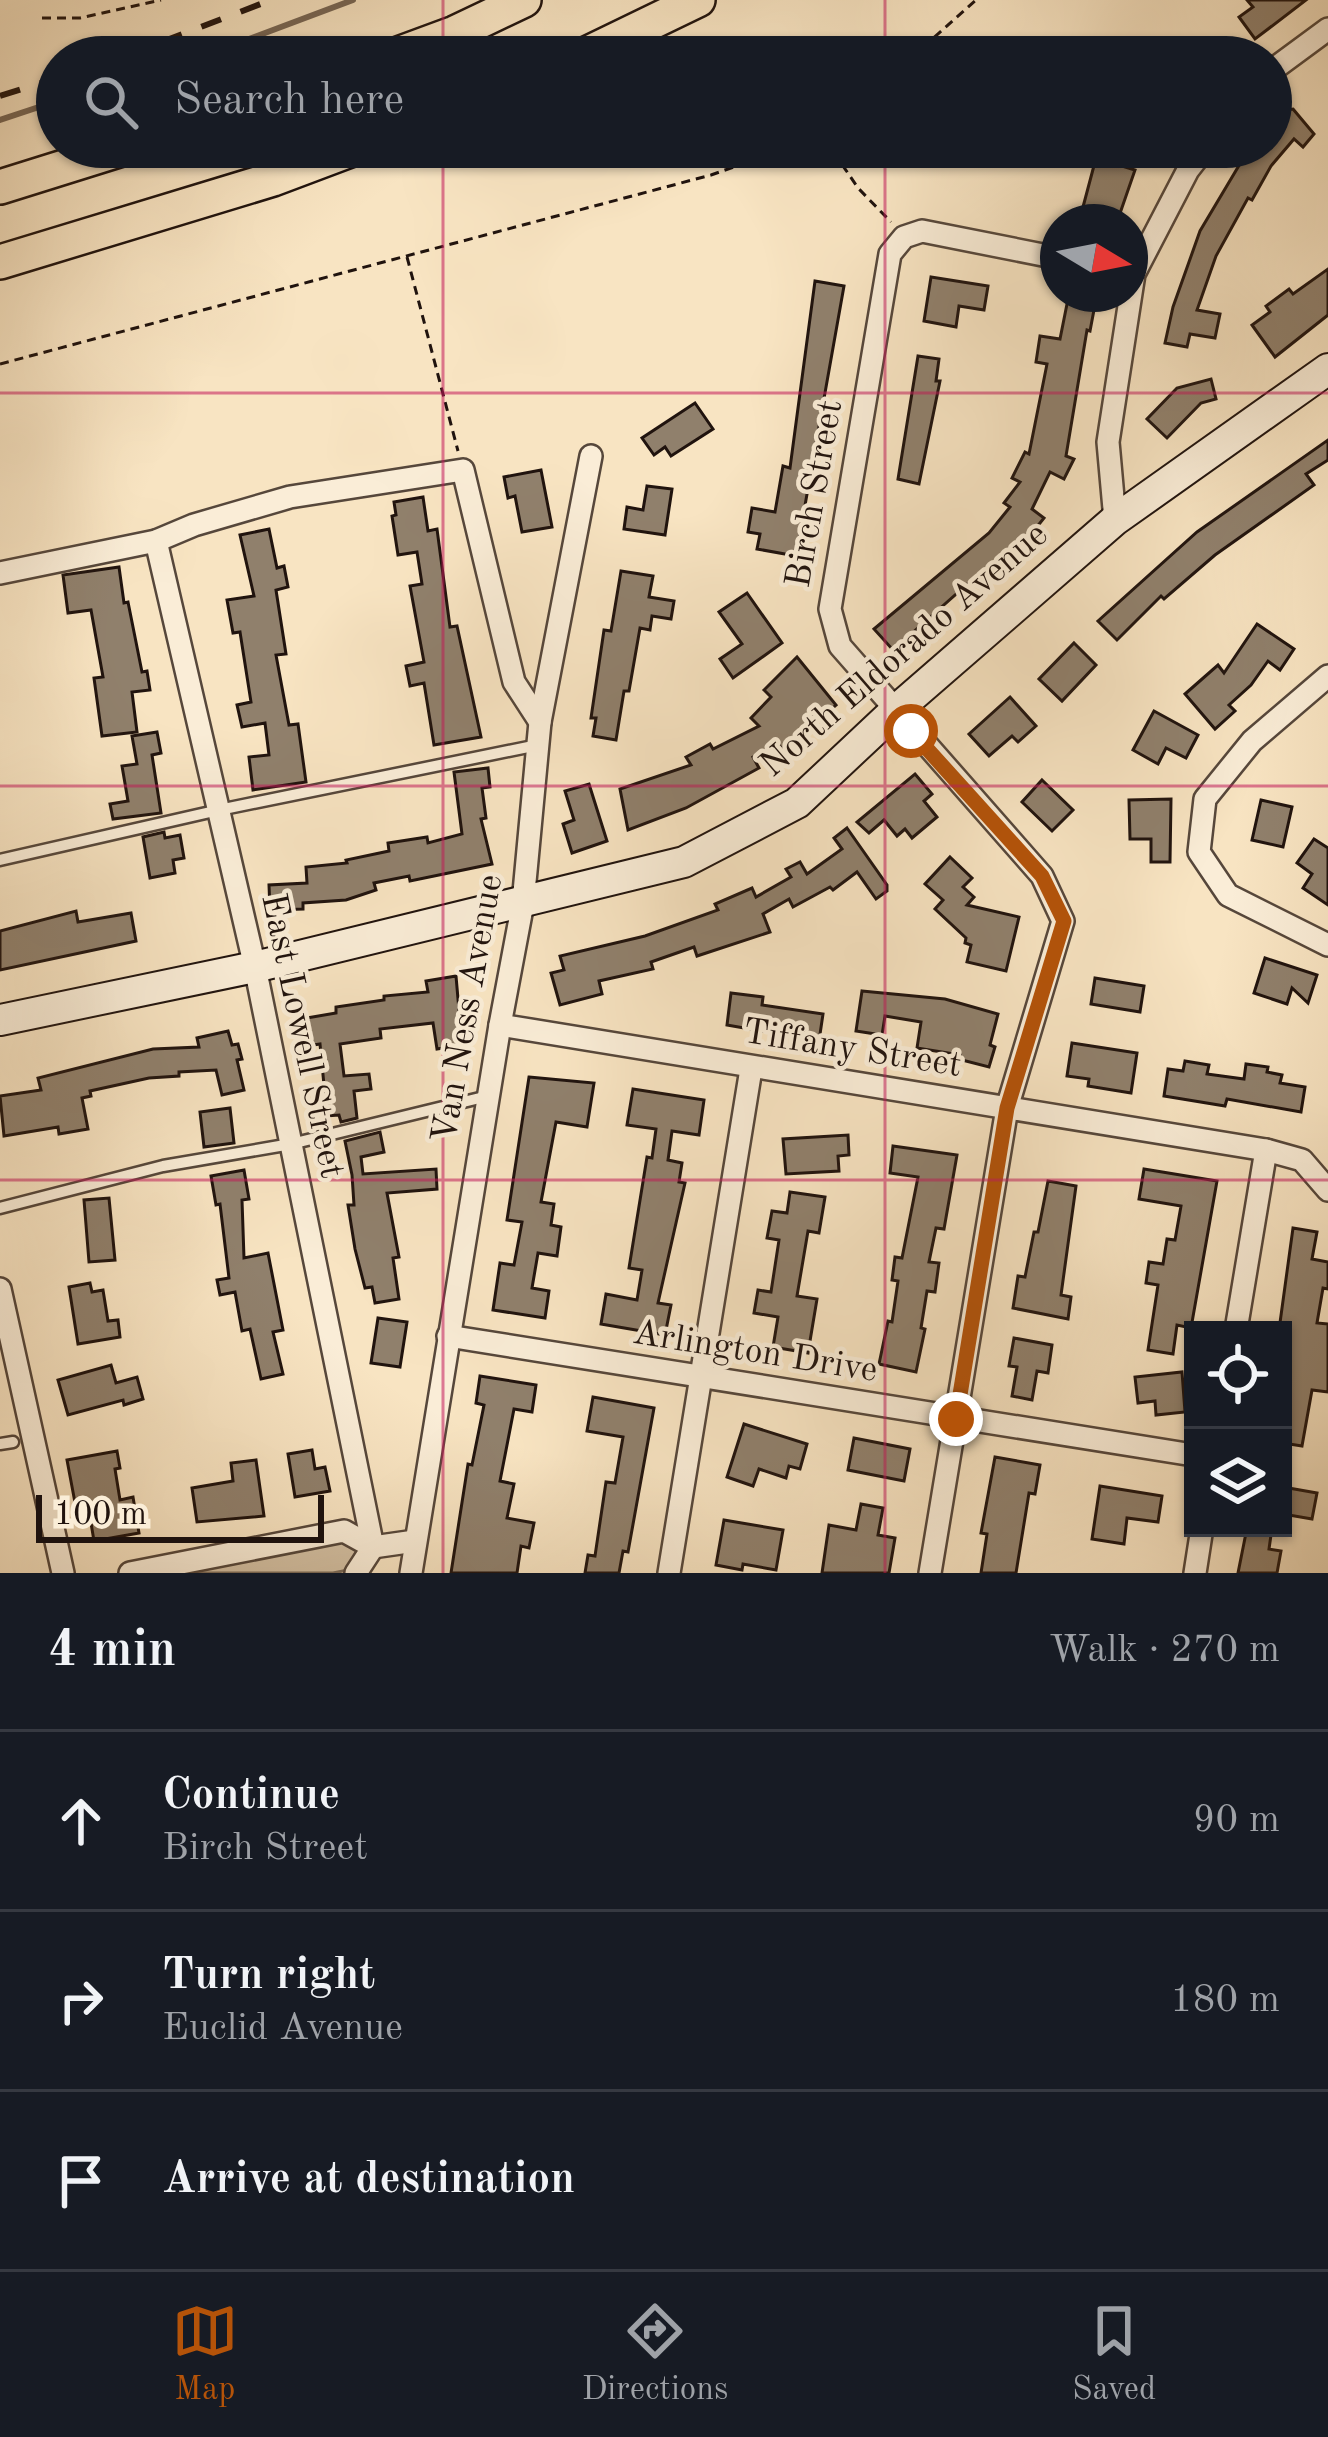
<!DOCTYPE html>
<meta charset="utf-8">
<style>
:root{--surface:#171b24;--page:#20242c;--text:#f1f3f6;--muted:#9ea1a6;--line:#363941;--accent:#b45309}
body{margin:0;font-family:"Old Standard TT",serif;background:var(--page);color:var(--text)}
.controls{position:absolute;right:36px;bottom:36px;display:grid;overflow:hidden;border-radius:0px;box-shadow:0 3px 9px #0004}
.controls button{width:108px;height:108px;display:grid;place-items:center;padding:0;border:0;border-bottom:3px solid var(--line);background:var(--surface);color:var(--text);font:60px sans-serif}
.compass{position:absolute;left:1040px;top:204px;width:108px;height:108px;border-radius:50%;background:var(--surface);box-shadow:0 3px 9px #0004;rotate:100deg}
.scale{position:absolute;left:36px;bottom:30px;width:288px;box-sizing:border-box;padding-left:12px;border:6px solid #20130e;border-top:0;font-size:33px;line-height:42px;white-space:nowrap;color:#20130e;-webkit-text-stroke:9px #faedd7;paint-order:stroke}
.stop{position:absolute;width:36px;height:36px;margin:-27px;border:9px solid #b45309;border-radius:50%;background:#fff}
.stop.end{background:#b45309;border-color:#fff;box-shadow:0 3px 12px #0008}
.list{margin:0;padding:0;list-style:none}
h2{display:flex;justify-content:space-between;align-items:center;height:156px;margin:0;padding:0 48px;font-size:51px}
h2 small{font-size:39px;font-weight:400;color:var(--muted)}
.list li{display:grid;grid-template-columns:78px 1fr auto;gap:36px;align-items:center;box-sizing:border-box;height:180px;padding:0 48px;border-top:3px solid var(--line)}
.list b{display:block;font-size:45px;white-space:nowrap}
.list p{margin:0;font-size:39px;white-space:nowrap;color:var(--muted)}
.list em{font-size:39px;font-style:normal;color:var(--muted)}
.icon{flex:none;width:66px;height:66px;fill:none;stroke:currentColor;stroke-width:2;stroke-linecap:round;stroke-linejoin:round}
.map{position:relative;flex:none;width:1328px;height:1573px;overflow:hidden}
.search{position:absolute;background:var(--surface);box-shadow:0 3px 9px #0004;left:36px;right:36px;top:36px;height:132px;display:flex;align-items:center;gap:30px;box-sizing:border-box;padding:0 42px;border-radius:66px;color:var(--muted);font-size:45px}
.sheet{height:696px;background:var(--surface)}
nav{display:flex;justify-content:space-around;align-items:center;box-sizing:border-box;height:168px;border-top:3px solid var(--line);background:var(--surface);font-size:33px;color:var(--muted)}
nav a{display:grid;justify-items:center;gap:6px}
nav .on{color:var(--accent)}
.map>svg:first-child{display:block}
.green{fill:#d3c0a3;stroke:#7a6a58;stroke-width:3}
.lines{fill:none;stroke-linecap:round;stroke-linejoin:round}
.stream{stroke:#766655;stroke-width:6}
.building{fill:#90806c;stroke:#20130e;stroke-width:3}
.lane-casing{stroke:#56473b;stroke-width:15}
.street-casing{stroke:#56473b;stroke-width:26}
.secondary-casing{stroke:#20130e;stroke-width:34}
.primary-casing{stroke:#20130e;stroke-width:38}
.path{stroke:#20130e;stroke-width:3;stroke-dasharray:9 6;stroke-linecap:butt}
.lane{stroke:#faedd7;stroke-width:10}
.street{stroke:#faedd7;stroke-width:21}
.secondary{stroke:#faedd7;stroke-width:30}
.primary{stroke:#f8e4c2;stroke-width:33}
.rail{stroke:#20130e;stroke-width:6;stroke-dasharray:21 21;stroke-linecap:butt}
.route{stroke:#b45309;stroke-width:15}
.grid{fill:none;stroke:#c2185b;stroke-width:3;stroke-opacity:0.55}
.labels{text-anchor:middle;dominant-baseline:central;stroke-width:9;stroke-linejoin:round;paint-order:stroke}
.street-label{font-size:36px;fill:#20130e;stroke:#faedd7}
</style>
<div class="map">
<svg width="1328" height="1573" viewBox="0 0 1328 1573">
<rect width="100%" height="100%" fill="#f8e4c2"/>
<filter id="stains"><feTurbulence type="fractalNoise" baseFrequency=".00167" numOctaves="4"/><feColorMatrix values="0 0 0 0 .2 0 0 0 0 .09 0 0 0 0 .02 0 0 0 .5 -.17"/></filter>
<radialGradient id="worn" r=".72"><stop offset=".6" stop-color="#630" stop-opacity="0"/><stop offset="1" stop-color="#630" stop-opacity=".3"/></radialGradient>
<polygon class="green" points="346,1537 357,1543 360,1558 353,1569 333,1573 178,1573"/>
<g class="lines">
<g class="stream">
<polyline points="201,57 353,0"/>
<polyline points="0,120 57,101"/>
</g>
</g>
<g class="building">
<polygon points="1247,0 1306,0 1255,39 1239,17 1253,7"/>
<polygon points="1293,109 1314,134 1303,147 1294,139 1271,166 1252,200 1248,198 1216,256 1197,310 1220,314 1215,338 1190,334 1187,347 1165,343 1173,307 1200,231 1250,147 1271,147 1271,128 1287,110"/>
<polygon points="1096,158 1135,170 1117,222 1079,222"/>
<polygon points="1328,269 1328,315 1275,357 1252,325 1270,312 1266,306 1289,289 1293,294"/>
<polygon points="931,277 988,286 984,310 959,306 956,327 924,321"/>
<polygon points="815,281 844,286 796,556 757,549 760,534 748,532 752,508 775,512 783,466 790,468"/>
<polygon points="1069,294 1097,294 1090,331 1087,330 1066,456 1074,459 1064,479 1050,472 1032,509 1044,518 1025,542 971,581 893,650 874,629 989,533 1010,507 1004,503 1020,482 1012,478 1025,452 1029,454 1047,364 1036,362 1040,336 1060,339"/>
<polygon points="918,356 939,359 936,381 940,381 919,484 898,479"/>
<polygon points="1211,379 1216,399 1201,403 1167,438 1147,419 1177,388"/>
<polygon points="695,403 713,429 671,456 665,447 654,455 642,438"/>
<polygon points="1328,440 1328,460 1306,474 1314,485 1215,555 1164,599 1161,596 1117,640 1098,621 1197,532"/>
<polygon points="541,470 552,527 522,532 515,496 508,498 504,477"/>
<polygon points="647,486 672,489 665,535 624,529 627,507 643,510"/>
<polygon points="423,497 428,531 437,529 450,627 457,626 481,737 434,745 424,683 410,686 406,666 424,662 410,586 422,584 417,552 398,555 392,516 396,515 394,502"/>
<polygon points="269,529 277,568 284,566 288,587 276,590 286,654 276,655 289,725 298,724 306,782 253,790 249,757 269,755 265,723 242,727 237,705 251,702 240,632 233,633 227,600 254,596 240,535"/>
<polygon points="119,567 124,603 128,602 142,672 147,671 150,690 132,692 137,732 102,736 94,678 103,677 91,610 68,613 63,575"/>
<polygon points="621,571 653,576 649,597 674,601 671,619 652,616 650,630 640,628 629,691 624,691 616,740 593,736 596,718 591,718 604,630 611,631"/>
<polygon points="747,593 782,643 733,678 720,659 742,644 719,612"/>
<polygon points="1257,624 1294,649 1280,670 1268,661 1251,685 1229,705 1235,711 1215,729 1185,694 1218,665 1224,673"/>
<polygon points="1074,643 1096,665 1062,701 1039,679"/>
<polygon points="797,657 836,705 819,720 815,715 782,749 778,744 753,757 759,768 686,808 628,830 620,789 691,765 686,757 710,744 713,749 759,726 751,718 771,697 764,690"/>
<polygon points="1010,697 1036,726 1018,742 1012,736 989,756 969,734"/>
<polygon points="1154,711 1198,735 1186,758 1166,748 1158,764 1133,750"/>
<polygon points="157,732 161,753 152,755 161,813 113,819 110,804 128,801 122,766 137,764 132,736"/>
<polygon points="488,768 490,787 482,788 486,818 481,819 492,864 410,881 409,876 374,883 376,890 346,900 303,903 303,909 270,910 269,885 307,883 306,867 347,863 346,860 389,851 388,843 427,837 428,843 462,834 454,772"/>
<polygon points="915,774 932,794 924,801 937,817 912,838 905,829 897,836 884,820 869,833 857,822"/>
<polygon points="1042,780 1073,810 1052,831 1022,802"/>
<polygon points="589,784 607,841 572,853 563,824 574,820 565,791"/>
<polygon points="1171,799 1170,862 1151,862 1151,839 1130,839 1129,800"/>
<polygon points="1261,800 1292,807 1283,847 1252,840"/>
<polygon points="847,828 887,885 887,891 876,899 857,872 833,890 830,887 793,907 789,899 763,914 770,932 697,956 694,947 651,962 653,969 599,981 602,994 560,1005 551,973 564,970 560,956 645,936 718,910 715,904 752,888 756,897 791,877 786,869 800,862 807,874 842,849 834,838"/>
<polygon points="164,832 165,838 180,835 184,858 173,860 175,873 150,878 143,837"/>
<polygon points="1314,839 1328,848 1328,905 1303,888 1312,874 1297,863"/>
<polygon points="950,857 972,878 963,887 974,897 967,905 1019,917 1006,971 967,962 971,945 965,943 966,938 935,909 943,900 925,884"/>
<polygon points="76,911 78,922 131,913 136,941 0,970 0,931"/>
<polygon points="1265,958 1317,975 1308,1003 1292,988 1287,1004 1254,993"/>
<polygon points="456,976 462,1045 437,1049 433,1023 380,1029 381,1038 340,1044 344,1076 369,1074 371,1089 354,1091 357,1118 341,1122 339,1115 327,1116 320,1044 300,1047 295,1020 336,1013 336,1007 384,1000 384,996 428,992 426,981"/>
<polygon points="1095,978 1144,986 1140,1012 1091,1004"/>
<polygon points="862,991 945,999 998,1014 990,1045 995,1047 989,1067 958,1059 960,1055 917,1048 921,1022 885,1016 882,1035 856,1031"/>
<polygon points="731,993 763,997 762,1005 823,1014 819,1041 727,1025"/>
<polygon points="228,1031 232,1045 238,1044 242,1059 237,1060 244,1090 222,1095 216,1070 179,1072 179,1076 149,1078 90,1091 91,1096 82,1098 88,1129 59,1134 58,1127 4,1136 0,1096 41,1090 38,1078 153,1049 199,1047 197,1038"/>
<polygon points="1072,1043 1137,1053 1131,1093 1088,1086 1089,1079 1067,1076"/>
<polygon points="1185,1061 1209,1065 1207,1074 1244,1079 1246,1064 1268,1067 1267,1072 1282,1075 1280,1083 1305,1087 1301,1112 1227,1099 1225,1106 1164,1096 1168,1069 1183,1071"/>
<polygon points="529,1077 594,1083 587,1127 556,1122 541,1202 554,1204 551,1225 561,1227 557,1256 538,1253 532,1288 549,1291 545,1318 493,1310 500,1263 514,1265 522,1222 507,1220"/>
<polygon points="633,1089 704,1100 699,1135 672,1131 668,1160 682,1163 679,1182 685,1183 658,1303 671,1305 665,1335 601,1324 606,1294 637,1300 642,1270 629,1268 647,1157 652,1158 656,1129 627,1125"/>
<polygon points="230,1108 234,1143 204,1147 200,1112"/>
<polygon points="380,1132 384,1152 361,1157 363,1174 436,1169 437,1189 387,1193 399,1257 393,1258 399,1299 375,1303 372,1287 365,1288 355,1249 348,1205 354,1205 352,1175 345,1141"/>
<polygon points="848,1135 849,1155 838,1156 839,1171 786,1174 783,1139"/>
<polygon points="893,1146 957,1155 944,1229 936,1228 929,1262 939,1263 935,1292 927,1291 921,1328 925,1329 916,1372 879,1364 888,1321 892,1322 898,1281 892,1280 895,1257 902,1258 918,1177 890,1173"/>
<polygon points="1144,1169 1217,1181 1191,1328 1177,1325 1173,1354 1148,1350 1158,1285 1146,1283 1149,1262 1163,1264 1167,1239 1175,1240 1181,1206 1139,1199"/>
<polygon points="244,1170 249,1199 242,1200 244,1258 268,1253 283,1330 273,1332 283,1374 261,1379 250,1329 242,1331 235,1292 220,1295 217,1280 229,1278 220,1204 216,1205 211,1176"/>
<polygon points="1048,1181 1076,1186 1061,1295 1071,1297 1068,1319 1013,1308 1018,1276 1025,1277 1034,1232 1038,1232"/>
<polygon points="790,1192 825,1197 819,1233 808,1231 797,1296 817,1299 808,1353 773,1347 778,1317 754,1313 758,1290 771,1292 779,1240 767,1238 772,1211 787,1213"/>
<polygon points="109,1198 115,1260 89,1262 84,1200"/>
<polygon points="1293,1228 1317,1232 1312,1259 1328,1262 1328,1289 1323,1288 1317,1323 1328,1324 1328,1392 1312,1390 1302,1446 1283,1443 1283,1330 1279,1330"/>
<polygon points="90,1283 92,1292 103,1290 108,1321 118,1320 120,1337 78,1344 69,1287"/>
<polygon points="378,1318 407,1322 400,1367 371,1363"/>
<polygon points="1014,1338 1052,1345 1048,1373 1037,1371 1032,1400 1012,1396 1017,1367 1009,1366"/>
<polygon points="111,1365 116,1383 137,1377 143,1399 124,1405 123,1400 68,1415 58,1380"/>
<polygon points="1182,1372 1185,1412 1156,1415 1155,1401 1138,1403 1135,1377"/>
<polygon points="480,1376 536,1385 532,1412 514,1409 500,1481 514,1484 507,1518 534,1523 529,1548 521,1546 517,1573 451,1573 468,1464 472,1465 484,1405 476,1403"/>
<polygon points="593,1397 654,1408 628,1552 623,1551 619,1573 585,1573 588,1555 595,1556 606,1482 615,1483 623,1437 587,1431"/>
<polygon points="744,1424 807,1444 800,1469 789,1466 786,1478 759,1469 753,1486 727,1477"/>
<polygon points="854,1438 910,1449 904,1481 848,1470"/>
<polygon points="312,1450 315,1469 325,1467 330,1491 295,1497 288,1454"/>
<polygon points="117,1451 120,1468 115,1469 120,1500 133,1497 139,1533 94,1541 88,1505 76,1508 67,1460"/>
<polygon points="995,1457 1040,1465 1035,1494 1029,1493 1016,1573 981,1573 987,1534 981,1533"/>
<polygon points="256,1460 264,1516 197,1522 192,1488 233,1481 231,1463"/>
<polygon points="1100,1486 1162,1496 1158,1522 1127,1518 1124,1544 1092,1539"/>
<polygon points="1283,1487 1317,1493 1312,1519 1283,1514"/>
<polygon points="861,1504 883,1508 878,1535 895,1538 889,1573 822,1573 829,1525 856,1530"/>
<polygon points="724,1520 783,1530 776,1570 743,1564 742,1570 716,1565"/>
<polygon points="1247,1528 1272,1528 1269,1549 1281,1551 1277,1573 1238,1573"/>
</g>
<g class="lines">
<defs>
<g id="lane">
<polyline points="0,860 219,810 538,745"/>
<polyline points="0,1208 163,1166 291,1144 488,1096"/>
<polyline points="0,1444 13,1442"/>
</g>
<g id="street">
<polyline points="1271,71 1328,29"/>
<polyline points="1115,520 1108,442 1134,274 1188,170 1206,147"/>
<polyline points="156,541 255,967 373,1547"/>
<polyline points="0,573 156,541 194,525 290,497 463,470 514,682 540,722"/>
<polyline points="1328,676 1252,741 1205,799 1199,852 1228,895 1328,945"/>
<polyline points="500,1025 1266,1150 1302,1160 1328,1190"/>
<polyline points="0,1289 63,1573"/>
<polyline points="1236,1330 1266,1150"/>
<polyline points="448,1336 1193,1455"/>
<polyline points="130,1573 344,1531 373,1547 415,1541"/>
<polyline points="356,1573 373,1547"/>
<polyline points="411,1573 500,1025 523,903 540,722 591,456"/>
<polyline points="669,1573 751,1069"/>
<polyline points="930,1573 1007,1108 1063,921 1042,876 840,646 830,609 890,254 904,237 922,231 1058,258"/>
<polyline points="1195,1573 1202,1528"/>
</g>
<polyline id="secondary" points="0,1020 255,967 684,862 797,803 894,712 1115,520 1328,369"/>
<g id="primary">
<polyline points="390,57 455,33 524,0"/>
<polyline points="580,57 698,0"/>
<polyline points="0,187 128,147"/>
<polyline points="0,262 273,179 358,147"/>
</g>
</defs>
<use href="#lane" class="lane-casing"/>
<use href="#street" class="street-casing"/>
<use href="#secondary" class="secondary-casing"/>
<use href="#primary" class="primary-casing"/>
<g class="path">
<polyline points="42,18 80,18 161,0"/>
<polyline points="912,57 976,0"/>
<polyline points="819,147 837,157 858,188 891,222"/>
<polyline points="407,257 458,451"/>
<polyline points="0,364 711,175 790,147"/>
</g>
<use href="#lane" class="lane"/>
<use href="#street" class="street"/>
<use href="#secondary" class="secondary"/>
<use href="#primary" class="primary"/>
<g class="rail">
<polyline points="123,57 271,0"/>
<polyline points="0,96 57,78"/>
</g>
</g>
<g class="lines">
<polyline class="route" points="911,731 1042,876 1064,921 1007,1108 956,1419"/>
</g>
<path class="grid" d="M443,0V57M885,0V57M443,147V1573M885,147V1573M0,393H1328M0,786H1328M0,1180H1328"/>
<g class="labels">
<g class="street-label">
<text transform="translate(816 494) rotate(-80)">Birch Street</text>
<text transform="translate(905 651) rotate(-41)">North Eldorado Avenue</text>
<text transform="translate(469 1009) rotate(-80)">Van Ness Avenue</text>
<text transform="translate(301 1036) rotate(78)">East Lowell Street</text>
<text transform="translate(852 1050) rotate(9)">Tiffany Street</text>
<text transform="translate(755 1353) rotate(9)">Arlington Drive</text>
</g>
</g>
<rect width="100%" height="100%" filter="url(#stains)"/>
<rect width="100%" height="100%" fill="url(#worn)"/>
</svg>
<div class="controls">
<button><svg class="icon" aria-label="locate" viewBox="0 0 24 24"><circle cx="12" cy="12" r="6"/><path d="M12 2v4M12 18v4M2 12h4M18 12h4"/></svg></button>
<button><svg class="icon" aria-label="layers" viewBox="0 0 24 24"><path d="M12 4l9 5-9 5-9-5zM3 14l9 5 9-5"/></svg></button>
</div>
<svg class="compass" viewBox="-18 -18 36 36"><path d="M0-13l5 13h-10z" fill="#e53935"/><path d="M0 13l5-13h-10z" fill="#9ea1a6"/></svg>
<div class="scale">100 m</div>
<div class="stop" style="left:911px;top:731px"></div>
<div class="stop end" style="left:956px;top:1419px"></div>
<div class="search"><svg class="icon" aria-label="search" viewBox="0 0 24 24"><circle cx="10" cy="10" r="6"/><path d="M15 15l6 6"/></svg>Search here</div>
</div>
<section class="sheet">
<h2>4 min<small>Walk · 270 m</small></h2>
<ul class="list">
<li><svg class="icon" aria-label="ahead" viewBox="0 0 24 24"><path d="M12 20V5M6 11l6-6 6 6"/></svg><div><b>Continue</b><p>Birch Street</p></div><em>90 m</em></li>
<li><svg class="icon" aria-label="right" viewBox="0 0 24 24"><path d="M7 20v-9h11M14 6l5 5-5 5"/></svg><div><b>Turn right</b><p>Euclid Avenue</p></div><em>180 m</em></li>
<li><svg class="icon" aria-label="arrive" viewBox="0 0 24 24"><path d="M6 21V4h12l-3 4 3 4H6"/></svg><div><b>Arrive at destination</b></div></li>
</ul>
</section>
<nav>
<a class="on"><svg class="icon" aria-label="map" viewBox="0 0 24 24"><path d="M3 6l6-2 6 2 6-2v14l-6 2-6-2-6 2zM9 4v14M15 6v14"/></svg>Map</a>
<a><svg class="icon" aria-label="directions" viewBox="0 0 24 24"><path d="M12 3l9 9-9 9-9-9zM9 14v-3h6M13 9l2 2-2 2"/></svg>Directions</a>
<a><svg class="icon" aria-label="saved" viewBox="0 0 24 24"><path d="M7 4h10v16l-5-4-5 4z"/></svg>Saved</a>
</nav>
